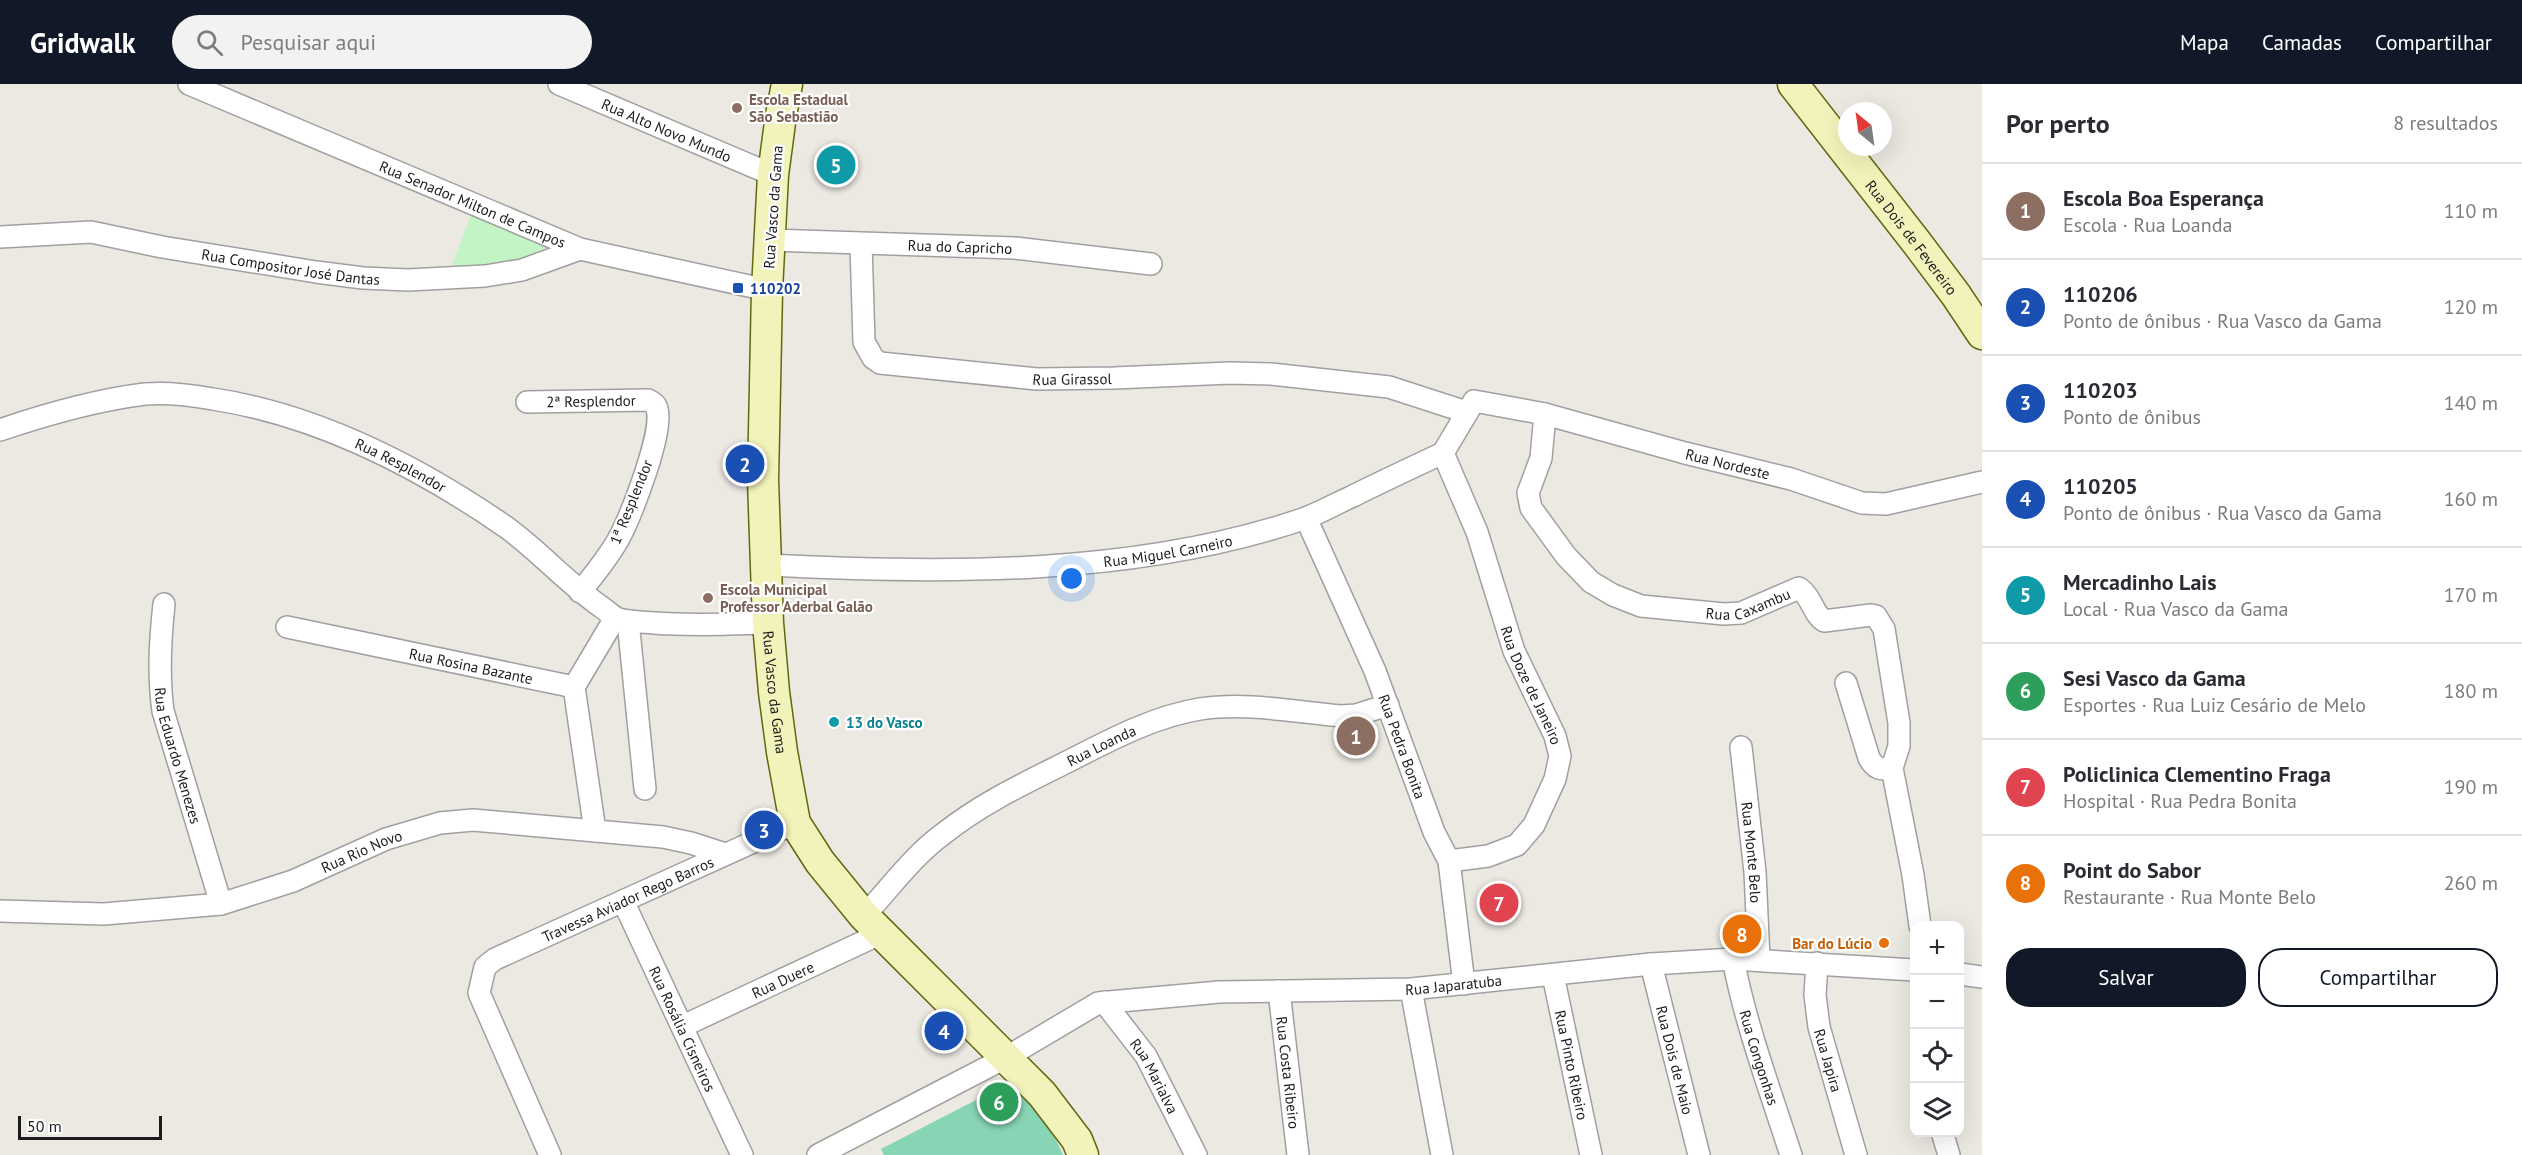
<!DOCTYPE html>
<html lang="pt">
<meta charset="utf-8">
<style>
:root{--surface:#fff;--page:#f2f2f3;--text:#2b2b33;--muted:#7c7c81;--line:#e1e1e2;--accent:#111827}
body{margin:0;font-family:"PT Sans",sans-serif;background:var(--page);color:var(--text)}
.controls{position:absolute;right:18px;bottom:18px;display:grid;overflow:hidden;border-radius:12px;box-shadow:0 6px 24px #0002}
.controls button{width:54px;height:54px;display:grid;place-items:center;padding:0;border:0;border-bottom:2px solid var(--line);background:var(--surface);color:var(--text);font:30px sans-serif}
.compass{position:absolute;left:1838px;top:18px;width:54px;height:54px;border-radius:50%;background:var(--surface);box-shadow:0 6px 24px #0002;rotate:331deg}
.scale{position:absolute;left:18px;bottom:15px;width:144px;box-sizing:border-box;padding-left:6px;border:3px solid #1c1c1c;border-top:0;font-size:16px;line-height:21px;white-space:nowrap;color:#1c1c1c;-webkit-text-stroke:4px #fff;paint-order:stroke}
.you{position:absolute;left:1072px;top:495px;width:21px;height:21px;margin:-15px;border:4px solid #fff;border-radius:50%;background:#1a73e8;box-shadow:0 0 0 9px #1a73e833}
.badge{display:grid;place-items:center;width:39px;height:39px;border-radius:50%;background:var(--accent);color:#fff;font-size:20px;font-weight:700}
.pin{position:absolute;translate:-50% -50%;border:3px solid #fff;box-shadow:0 2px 6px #0006}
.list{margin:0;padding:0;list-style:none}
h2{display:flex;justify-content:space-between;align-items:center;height:78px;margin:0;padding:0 24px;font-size:26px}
h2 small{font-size:20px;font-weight:400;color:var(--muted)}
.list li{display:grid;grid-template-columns:39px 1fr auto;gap:18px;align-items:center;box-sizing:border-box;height:96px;padding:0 24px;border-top:2px solid var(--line)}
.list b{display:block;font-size:22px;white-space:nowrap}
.list p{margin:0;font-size:20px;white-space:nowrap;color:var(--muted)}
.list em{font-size:20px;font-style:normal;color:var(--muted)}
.actions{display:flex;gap:12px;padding:18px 24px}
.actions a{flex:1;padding:14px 0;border:2px solid var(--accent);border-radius:24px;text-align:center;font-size:21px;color:var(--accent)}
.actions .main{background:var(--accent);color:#fff}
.icon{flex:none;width:33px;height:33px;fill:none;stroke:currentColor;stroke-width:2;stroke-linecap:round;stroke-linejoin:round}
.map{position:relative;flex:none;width:1982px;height:1071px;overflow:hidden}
header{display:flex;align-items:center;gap:36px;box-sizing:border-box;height:84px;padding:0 30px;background:var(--accent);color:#fff}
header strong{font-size:28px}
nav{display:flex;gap:33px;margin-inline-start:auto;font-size:21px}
.search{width:420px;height:54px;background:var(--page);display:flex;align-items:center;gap:15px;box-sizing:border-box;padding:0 21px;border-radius:33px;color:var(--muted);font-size:22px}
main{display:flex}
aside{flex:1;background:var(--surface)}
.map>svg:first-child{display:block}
.park{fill:#c3f4c5}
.pitch{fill:#87d5b4}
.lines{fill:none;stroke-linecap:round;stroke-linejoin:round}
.street-casing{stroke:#a0a0a0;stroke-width:24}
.secondary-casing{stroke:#61680e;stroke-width:33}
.street{stroke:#fff;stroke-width:21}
.secondary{stroke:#f2f3ba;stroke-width:30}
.education-dot{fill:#8d6e63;stroke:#fff;stroke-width:2}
.transit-dot{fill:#1a4fb4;stroke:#fff;stroke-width:2}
.culture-dot{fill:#0f9aa8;stroke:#fff;stroke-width:2}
.food-dot{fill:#e8710a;stroke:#fff;stroke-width:2}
.labels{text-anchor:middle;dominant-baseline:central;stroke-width:4.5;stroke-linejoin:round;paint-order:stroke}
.education-label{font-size:15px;font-weight:bold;fill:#785e54;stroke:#fff;text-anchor:start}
.street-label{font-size:15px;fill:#1c1c1c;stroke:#fff}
.transit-label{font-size:15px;font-weight:bold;fill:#164399;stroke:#fff;text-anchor:start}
.culture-label{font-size:15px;font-weight:bold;fill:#0d838f;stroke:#fff;text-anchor:start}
.food-label{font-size:15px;font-weight:bold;fill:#c56008;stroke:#fff;text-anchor:end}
</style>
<header>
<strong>Gridwalk</strong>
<div class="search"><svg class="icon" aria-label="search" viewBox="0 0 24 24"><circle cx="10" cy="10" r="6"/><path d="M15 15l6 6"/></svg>Pesquisar aqui</div>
<nav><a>Mapa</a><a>Camadas</a><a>Compartilhar</a></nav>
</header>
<main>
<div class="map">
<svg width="1982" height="1071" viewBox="0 0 1982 1071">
<rect width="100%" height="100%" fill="#ece9e3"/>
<polygon class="park" points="474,122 572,162 522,186 450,187"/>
<polygon class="pitch" points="1007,1000 1047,1036 1063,1071 884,1071 881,1065"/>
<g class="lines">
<defs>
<g id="street">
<path id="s1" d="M189,0L580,165L767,206"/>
<path id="s2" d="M559,0L773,91"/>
<path id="s3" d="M0,153L91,148L162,163L316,188L363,194L408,196L485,192L522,186L580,165"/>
<path id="s4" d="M770,156L1015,164L1151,180"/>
<path id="s5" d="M861,160L864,258L873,274L880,279L1037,295L1114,294L1230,289L1271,290L1389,303L1466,328"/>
<path d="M527,318L648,316C652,318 656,320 657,325C664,349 630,434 618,456C607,475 594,491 580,508"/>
<path id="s6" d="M1545,330L1541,374L1528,409L1531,424L1566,472L1591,498L1613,511L1641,522L1724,530L1741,529L1799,504C1812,513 1813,530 1824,537L1871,531L1876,532L1884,545L1899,639V662L1892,684L1913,791L1920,842"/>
<path id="s7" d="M0,346C47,330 96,316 145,310C167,308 191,311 213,315C318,331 419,383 506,443C539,467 566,498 600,522C606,526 612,532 618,535C630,538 642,538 654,539C692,542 730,540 768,539"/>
<path id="s8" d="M1443,369L1474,317L1545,330L1685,369L1791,395L1862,419L1886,420L1982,398"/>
<path id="s9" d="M1443,369L1477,448L1514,567L1555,652L1560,672L1555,695L1534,741L1517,761L1488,772L1449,777"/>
<path id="s10" d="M1306,434L1375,587L1434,748L1449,777L1464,900"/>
<path id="s11" d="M767,481C942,490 1136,492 1303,435C1320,429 1337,419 1353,412C1383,397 1413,383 1443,369"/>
<path id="s12" d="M164,520C160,557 158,591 163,627L221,820"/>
<polyline points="628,537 645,705"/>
<path id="s13" d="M287,543L574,603"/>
<path d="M1846,599L1869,674C1875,685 1880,686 1892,684"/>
<polyline points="574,603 595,747"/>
<polyline points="574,603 615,534"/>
<path id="s14" d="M1741,663L1755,788L1759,875"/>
<path id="s15" d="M623,817L742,1071"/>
<path id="s16" d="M0,827L104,830L221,820L293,797L386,755L440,739L473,736L663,753L691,759L725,770"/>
<path id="s17" d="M864,832C890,804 913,772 943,750C982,719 1025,699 1069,677C1110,656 1155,632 1200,625C1246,618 1295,628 1341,632L1356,631L1388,621"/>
<path id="s18" d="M1733,875C1746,942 1770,1006 1791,1071"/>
<path id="s19" d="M1817,879L1815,911L1819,943L1856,1071"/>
<path id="s20" d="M1651,880L1699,1071"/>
<polyline points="1960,890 1982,893"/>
<path id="s21" d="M1553,891L1591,1071"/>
<polyline points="1411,905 1442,1071"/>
<path id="s22" d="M1279,907L1298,1071"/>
<path id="s23" d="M1104,918L1146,972L1196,1071"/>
<path id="s24" d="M683,942L880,850"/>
<polyline points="1942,1048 1949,1071"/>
<path id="s25" d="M550,1071L479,909L485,883L495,875L795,739"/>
<path id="s26" d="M818,1071L1007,973L1098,919L1219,908L1411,905L1651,880L1733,875L1914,886"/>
</g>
<g id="secondary">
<path id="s27" d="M787,0L781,31L773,91L767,206L763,396L768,539L774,608L782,668L795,739L820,778L864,832L1042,1010L1077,1056L1083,1071"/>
<path id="s28" d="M1793,0L1917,159L1956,211L1982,250"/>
</g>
</defs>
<use href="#street" class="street-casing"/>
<use href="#secondary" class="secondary-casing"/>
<use href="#street" class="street"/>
<use href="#secondary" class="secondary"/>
</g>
<g class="education-dot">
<circle cx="737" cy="24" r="6"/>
<circle cx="708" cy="514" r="6"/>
</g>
<rect class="transit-dot" x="732" y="198" width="12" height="12" rx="3"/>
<circle class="culture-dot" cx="834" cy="638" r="6"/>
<circle class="food-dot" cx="1884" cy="859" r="6"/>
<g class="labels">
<g class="education-label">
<text x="749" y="15">Escola Estadual<tspan x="749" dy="17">São Sebastião</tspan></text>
<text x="720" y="505">Escola Municipal<tspan x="720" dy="17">Professor Aderbal Galão</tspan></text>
</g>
<g class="street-label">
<text stroke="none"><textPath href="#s2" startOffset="117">Rua Alto Novo Mundo</textPath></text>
<text stroke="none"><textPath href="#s1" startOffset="308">Rua Senador Milton de Campos</textPath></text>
<text transform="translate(773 123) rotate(-86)">Rua Vasco da Gama</text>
<text stroke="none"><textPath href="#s28" startOffset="194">Rua Dois de Fevereiro</textPath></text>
<text stroke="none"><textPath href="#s4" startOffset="190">Rua do Capricho</textPath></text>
<text stroke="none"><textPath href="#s3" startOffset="294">Rua Compositor José Dantas</textPath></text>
<text stroke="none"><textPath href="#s5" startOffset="318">Rua Girassol</textPath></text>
<text transform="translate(591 317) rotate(-1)">2ª Resplendor</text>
<text stroke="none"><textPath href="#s8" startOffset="322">Rua Nordeste</textPath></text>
<text stroke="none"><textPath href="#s7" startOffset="418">Rua Resplendor</textPath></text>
<text transform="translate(631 418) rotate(-68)">1ª Resplendor</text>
<text stroke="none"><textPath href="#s11" startOffset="402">Rua Miguel Carneiro</textPath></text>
<text stroke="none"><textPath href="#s6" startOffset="357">Rua Caxambu</textPath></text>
<text stroke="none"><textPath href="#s13" startOffset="188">Rua Rosina Bazante</textPath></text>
<text stroke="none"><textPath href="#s9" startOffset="249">Rua Doze de Janeiro</textPath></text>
<text stroke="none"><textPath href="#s27" startOffset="610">Rua Vasco da Gama</textPath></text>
<text stroke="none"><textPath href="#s17" startOffset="296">Rua Loanda</textPath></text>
<text stroke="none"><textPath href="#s10" startOffset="248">Rua Pedra Bonita</textPath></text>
<text stroke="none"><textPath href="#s12" startOffset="154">Rua Eduardo Menezes</textPath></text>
<text stroke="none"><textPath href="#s16" startOffset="372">Rua Rio Novo</textPath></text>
<text stroke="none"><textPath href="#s14" startOffset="106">Rua Monte Belo</textPath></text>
<text stroke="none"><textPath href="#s25" startOffset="362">Travessa Aviador Rego Barros</textPath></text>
<text stroke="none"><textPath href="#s24" startOffset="110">Rua Duere</textPath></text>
<text stroke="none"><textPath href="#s26" startOffset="675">Rua Japaratuba</textPath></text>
<text stroke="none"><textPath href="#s15" startOffset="141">Rua Rosália Cisneiros</textPath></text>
<text stroke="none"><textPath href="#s18" startOffset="102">Rua Congonhas</textPath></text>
<text stroke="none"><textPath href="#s20" startOffset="99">Rua Dois de Maio</textPath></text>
<text stroke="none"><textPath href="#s19" startOffset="99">Rua Japira</textPath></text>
<text stroke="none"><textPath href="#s21" startOffset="92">Rua Pinto Ribeiro</textPath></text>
<text stroke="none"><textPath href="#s22" startOffset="82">Rua Costa Ribeiro</textPath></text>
<text stroke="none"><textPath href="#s23" startOffset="90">Rua Marialva</textPath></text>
</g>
<g class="transit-label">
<text x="750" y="204">110202</text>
</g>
<g class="culture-label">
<text x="846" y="638">13 do Vasco</text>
</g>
<g class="food-label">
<text x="1872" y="859">Bar do Lúcio</text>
</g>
</g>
</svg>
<div class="controls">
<button>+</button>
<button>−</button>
<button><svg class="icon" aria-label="locate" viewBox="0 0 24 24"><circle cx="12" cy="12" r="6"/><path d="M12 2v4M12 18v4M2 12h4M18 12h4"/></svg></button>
<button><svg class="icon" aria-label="layers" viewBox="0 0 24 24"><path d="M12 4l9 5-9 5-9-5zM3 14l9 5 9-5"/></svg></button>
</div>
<svg class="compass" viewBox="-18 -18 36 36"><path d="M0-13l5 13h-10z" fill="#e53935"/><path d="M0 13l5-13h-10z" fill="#7c7c81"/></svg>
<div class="scale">50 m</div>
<div class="you"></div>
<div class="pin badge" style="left:1356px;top:652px;background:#8d6e63">1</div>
<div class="pin badge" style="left:745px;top:380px;background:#1a4fb4">2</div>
<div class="pin badge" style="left:764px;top:746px;background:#1a4fb4">3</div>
<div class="pin badge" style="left:944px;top:947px;background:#1a4fb4">4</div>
<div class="pin badge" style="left:836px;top:81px;background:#0f9aa8">5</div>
<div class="pin badge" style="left:999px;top:1018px;background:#2e9e5b">6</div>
<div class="pin badge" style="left:1499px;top:819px;background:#e0444e">7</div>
<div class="pin badge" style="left:1742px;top:850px;background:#e8710a">8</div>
</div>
<aside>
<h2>Por perto<small>8 resultados</small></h2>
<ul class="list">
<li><span class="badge" style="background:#8d6e63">1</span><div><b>Escola Boa Esperança</b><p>Escola · Rua Loanda</p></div><em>110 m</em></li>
<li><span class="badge" style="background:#1a4fb4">2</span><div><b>110206</b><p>Ponto de ônibus · Rua Vasco da Gama</p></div><em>120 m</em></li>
<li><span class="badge" style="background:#1a4fb4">3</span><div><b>110203</b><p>Ponto de ônibus</p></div><em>140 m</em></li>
<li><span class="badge" style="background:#1a4fb4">4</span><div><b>110205</b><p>Ponto de ônibus · Rua Vasco da Gama</p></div><em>160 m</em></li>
<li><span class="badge" style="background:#0f9aa8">5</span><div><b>Mercadinho Lais</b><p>Local · Rua Vasco da Gama</p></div><em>170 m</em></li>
<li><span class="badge" style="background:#2e9e5b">6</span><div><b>Sesi Vasco da Gama</b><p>Esportes · Rua Luiz Cesário de Melo</p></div><em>180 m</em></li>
<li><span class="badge" style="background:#e0444e">7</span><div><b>Policlinica Clementino Fraga</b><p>Hospital · Rua Pedra Bonita</p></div><em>190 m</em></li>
<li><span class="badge" style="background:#e8710a">8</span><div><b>Point do Sabor</b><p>Restaurante · Rua Monte Belo</p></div><em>260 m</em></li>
</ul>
<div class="actions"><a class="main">Salvar</a><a>Compartilhar</a></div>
</aside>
</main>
